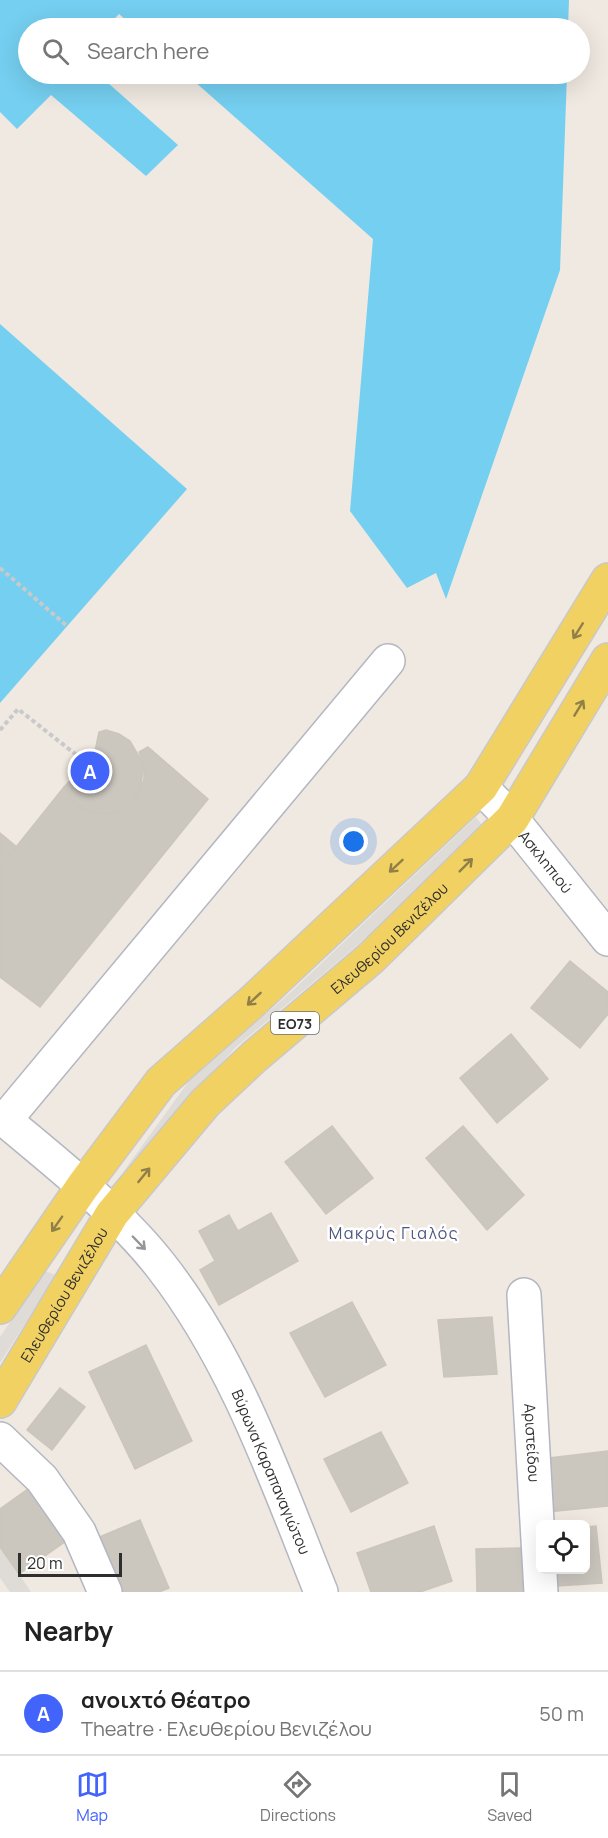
<!DOCTYPE html>
<meta charset="utf-8">
<style>
:root{--surface:#fff;--page:#f6f6f6;--text:#222;--muted:#767676;--line:#e0e0e0;--accent:#4264fb}
body{margin:0;font-family:Manrope,sans-serif;background:var(--page);color:var(--text)}
.controls{position:absolute;right:18px;bottom:18px;display:grid;overflow:hidden;border-radius:9px;box-shadow:0 6px 24px #0002}
.controls button{width:54px;height:54px;display:grid;place-items:center;padding:0;border:0;border-bottom:2px solid var(--line);background:var(--surface);color:var(--text);font:30px sans-serif}
.scale{position:absolute;left:18px;bottom:15px;width:104px;box-sizing:border-box;padding-left:6px;border:3px solid #2e2e2e;border-top:0;font-size:16px;line-height:21px;white-space:nowrap;color:#2e2e2e;-webkit-text-stroke:4px #fff;paint-order:stroke}
.you{position:absolute;left:354px;top:842px;width:21px;height:21px;margin:-15px;border:4px solid #fff;border-radius:50%;background:#1a73e8;box-shadow:0 0 0 9px #1a73e833}
.badge{display:grid;place-items:center;width:39px;height:39px;border-radius:50%;background:var(--accent);color:#fff;font-size:20px;font-weight:700}
.pin{position:absolute;translate:-50% -50%;border:3px solid #fff;box-shadow:0 2px 6px #0006}
.list{margin:0;padding:0;list-style:none}
h2{display:flex;justify-content:space-between;align-items:center;height:78px;margin:0;padding:0 24px;font-size:26px}
h2 small{font-size:20px;font-weight:400;color:var(--muted)}
.list li{display:grid;grid-template-columns:39px 1fr auto;gap:18px;align-items:center;box-sizing:border-box;height:84px;padding:0 24px;border-top:2px solid var(--line)}
.list b{display:block;font-size:22px;white-space:nowrap}
.list p{margin:0;font-size:20px;white-space:nowrap;color:var(--muted)}
.list em{font-size:20px;font-style:normal;color:var(--muted)}
.icon{flex:none;width:33px;height:33px;fill:none;stroke:currentColor;stroke-width:2;stroke-linecap:round;stroke-linejoin:round}
.map{position:relative;flex:none;width:608px;height:1592px;overflow:hidden}
.search{position:absolute;background:var(--surface);box-shadow:0 6px 24px #0002;left:18px;right:18px;top:18px;height:66px;display:flex;align-items:center;gap:15px;box-sizing:border-box;padding:0 21px;border-radius:33px;color:var(--muted);font-size:22px}
.sheet{height:162px;background:var(--surface)}
nav{display:flex;justify-content:space-around;align-items:center;box-sizing:border-box;height:84px;border-top:2px solid var(--line);background:var(--surface);font-size:16px;color:var(--muted)}
nav a{display:grid;justify-items:center;gap:3px}
nav .on{color:var(--accent)}
.map>svg:first-child{display:block}
.plaza{fill:#dfdcd8}
.water{fill:#75cff0}
.building{fill:#cbc7bf;stroke:#cbc5ba;stroke-width:1.5}
.lines{fill:none;stroke-linecap:round;stroke-linejoin:round}
.minor-casing{stroke:#b4b7c1;stroke-width:36}
.major-casing{stroke:#c9c9c9;stroke-width:36}
.path{stroke:#c9c9c9;stroke-width:4;stroke-dasharray:4.5 3;stroke-linecap:butt}
.minor{stroke:#fff;stroke-width:33}
.major{stroke:#f2d163;stroke-width:33}
.oneway{stroke:#908048}
.oneway2{stroke:#969696}
.labels{text-anchor:middle;dominant-baseline:central;stroke-width:5;stroke-linejoin:round;paint-order:stroke}
.shield{fill:#fff;stroke:#6d6d6d;stroke-width:1.5}
.shield-label{font-size:14px;font-weight:bold;fill:#2e2e2e}
.street-label{font-size:15px;fill:#2e2e2e;stroke:#fff}
.neighbourhood-label{font-size:16px;letter-spacing:1.5px;fill:#4d5680;stroke:#fff}
</style>
<div class="map">
<svg width="608" height="1592" viewBox="0 0 608 1592">
<rect width="100%" height="100%" fill="#efe9e1"/>
<g class="plaza">
<circle cx="93" cy="770" r="18"/>
<polygon points="476,817 489,835 236,1047 123,1172 189,1081 292,991"/>
<polygon points="45,1271 56,1275 0,1363 0,1337"/>
<polygon points="0,1547 19,1574 31,1592 10,1592 0,1578"/>
</g>
<g class="water">
<polygon points="0,0 569,0 568,28 135,28 119,14 106,28 28,28 28,74 98,74 178,145 146,176 51,95 17,129 0,112"/>
<polygon points="186,74 567,74 560,270 446,599 436,573 407,588 350,511 373,239"/>
<polygon points="0,324 187,489 0,703"/>
</g>
<g class="building">
<polygon points="106,730 119,734 130,741 144,765 140,791 132,803 120,810 108,814 94,813 81,808 71,799 64,787 75,775 88,788 99,787 108,781 112,771 109,760 95,751 99,732"/>
<polygon points="148,747 208,799 40,1007 0,977 0,867 64,787 71,799 81,808 94,813 108,814 120,810 132,803 140,791 144,779 144,765 139,752"/>
<polygon points="0,833 17,847 0,867"/>
<polygon points="570,961 608,992 608,1014 580,1048 531,1008"/>
<polygon points="511,1034 548,1079 497,1123 460,1078"/>
<polygon points="332,1126 373,1178 326,1214 285,1162"/>
<polygon points="463,1126 524,1195 487,1230 426,1158"/>
<polygon points="271,1213 298,1261 219,1305 200,1270 215,1261 199,1231 229,1215 238,1231"/>
<polygon points="352,1302 386,1365 325,1397 290,1333"/>
<polygon points="492,1317 497,1374 444,1377 438,1320"/>
<polygon points="146,1345 192,1441 135,1469 89,1372"/>
<polygon points="60,1388 85,1407 52,1450 27,1430"/>
<polygon points="381,1432 408,1483 351,1512 324,1459"/>
<polygon points="608,1451 608,1506 547,1512 541,1459"/>
<polygon points="42,1479 79,1532 19,1574 0,1547 0,1509"/>
<polygon points="140,1520 169,1588 159,1592 112,1592 90,1541"/>
<polygon points="434,1526 452,1581 420,1592 371,1592 357,1553"/>
<polygon points="596,1526 602,1583 557,1586 556,1570 586,1570 586,1527"/>
<polygon points="522,1548 523,1592 477,1592 476,1549"/>
</g>
<g class="lines">
<defs>
<g id="minor">
<path id="s1" d="M481,787L512,819L608,939"/>
<path id="s2" d="M524,1295L541,1592"/>
<polyline points="0,1439 42,1479 79,1532 105,1592"/>
<path d="M321,1592C276,1480 236,1362 161,1266C120,1213 56,1163 5,1120L388,661"/>
</g>
<g id="major">
<polyline points="0,1307 83,1186 161,1082 252,1002 481,787 608,580"/>
<path id="s3" d="M0,1401L112,1214L205,1103L254,1057L371,958L512,819L608,660"/>
</g>
</defs>
<use href="#minor" class="minor-casing"/>
<use href="#major" class="major-casing"/>
<g class="path">
<polyline points="0,568 67,626"/>
<polyline points="0,730 18,709 79,757"/>
</g>
<use href="#minor" class="minor"/>
<use href="#major" class="major"/>
</g>
<defs><path id="oneway-shaft" d="M-6 0H5M1.5-3L5.5 0L1.5 3" fill="none" stroke-width="1.6" stroke-linecap="round" stroke-linejoin="round" transform="scale(1.5)"/></defs>
<g class="oneway">
<use href="#oneway-shaft" transform="translate(578 631) rotate(122)"/>
<use href="#oneway-shaft" transform="translate(579 708) rotate(-59)"/>
<use href="#oneway-shaft" transform="translate(466 865) rotate(-45)"/>
<use href="#oneway-shaft" transform="translate(396 866) rotate(137)"/>
<use href="#oneway-shaft" transform="translate(254 999) rotate(137)"/>
<use href="#oneway-shaft" transform="translate(144 1175) rotate(-51)"/>
<use href="#oneway-shaft" transform="translate(57 1224) rotate(125)"/>
</g>
<use class="oneway2" href="#oneway-shaft" transform="translate(139 1243) rotate(46)"/>
<g class="labels">
<rect class="shield" x="271" y="1012" width="48" height="22" rx="4.5"/>
<g class="shield-label">
<text x="295" y="1023">ΕΟ73</text>
</g>
<g class="street-label">
<text stroke="none"><textPath href="#s1" startOffset="99">Ασκληπιού</textPath></text>
<text stroke="none"><textPath href="#s3" startOffset="610">Ελευθερίου Βενιζέλου</textPath></text>
<text stroke="none"><textPath href="#s3" startOffset="124">Ελευθερίου Βενιζέλου</textPath></text>
<text stroke="none"><textPath href="#s2" startOffset="148">Αριστείδου</textPath></text>
<text transform="translate(271 1472) rotate(67)">Βύρωνα Καραπαναγιώτου</text>
</g>
<g class="neighbourhood-label">
<text x="394" y="1233">Μακρύς Γιαλός</text>
</g>
</g>
</svg>
<div class="controls">
<button><svg class="icon" aria-label="locate" viewBox="0 0 24 24"><circle cx="12" cy="12" r="6"/><path d="M12 2v4M12 18v4M2 12h4M18 12h4"/></svg></button>
</div>
<div class="scale">20 m</div>
<div class="you"></div>
<div class="pin badge" style="left:90px;top:771px">A</div>
<div class="search"><svg class="icon" aria-label="search" viewBox="0 0 24 24"><circle cx="10" cy="10" r="6"/><path d="M15 15l6 6"/></svg>Search here</div>
</div>
<section class="sheet">
<h2>Nearby<small></small></h2>
<ul class="list">
<li><span class="badge">A</span><div><b>ανοιχτό θέατρο</b><p>Theatre · Ελευθερίου Βενιζέλου</p></div><em>50 m</em></li>
</ul>
</section>
<nav>
<a class="on"><svg class="icon" aria-label="map" viewBox="0 0 24 24"><path d="M3 6l6-2 6 2 6-2v14l-6 2-6-2-6 2zM9 4v14M15 6v14"/></svg>Map</a>
<a><svg class="icon" aria-label="directions" viewBox="0 0 24 24"><path d="M12 3l9 9-9 9-9-9zM9 14v-3h6M13 9l2 2-2 2"/></svg>Directions</a>
<a><svg class="icon" aria-label="saved" viewBox="0 0 24 24"><path d="M7 4h10v16l-5-4-5 4z"/></svg>Saved</a>
</nav>
